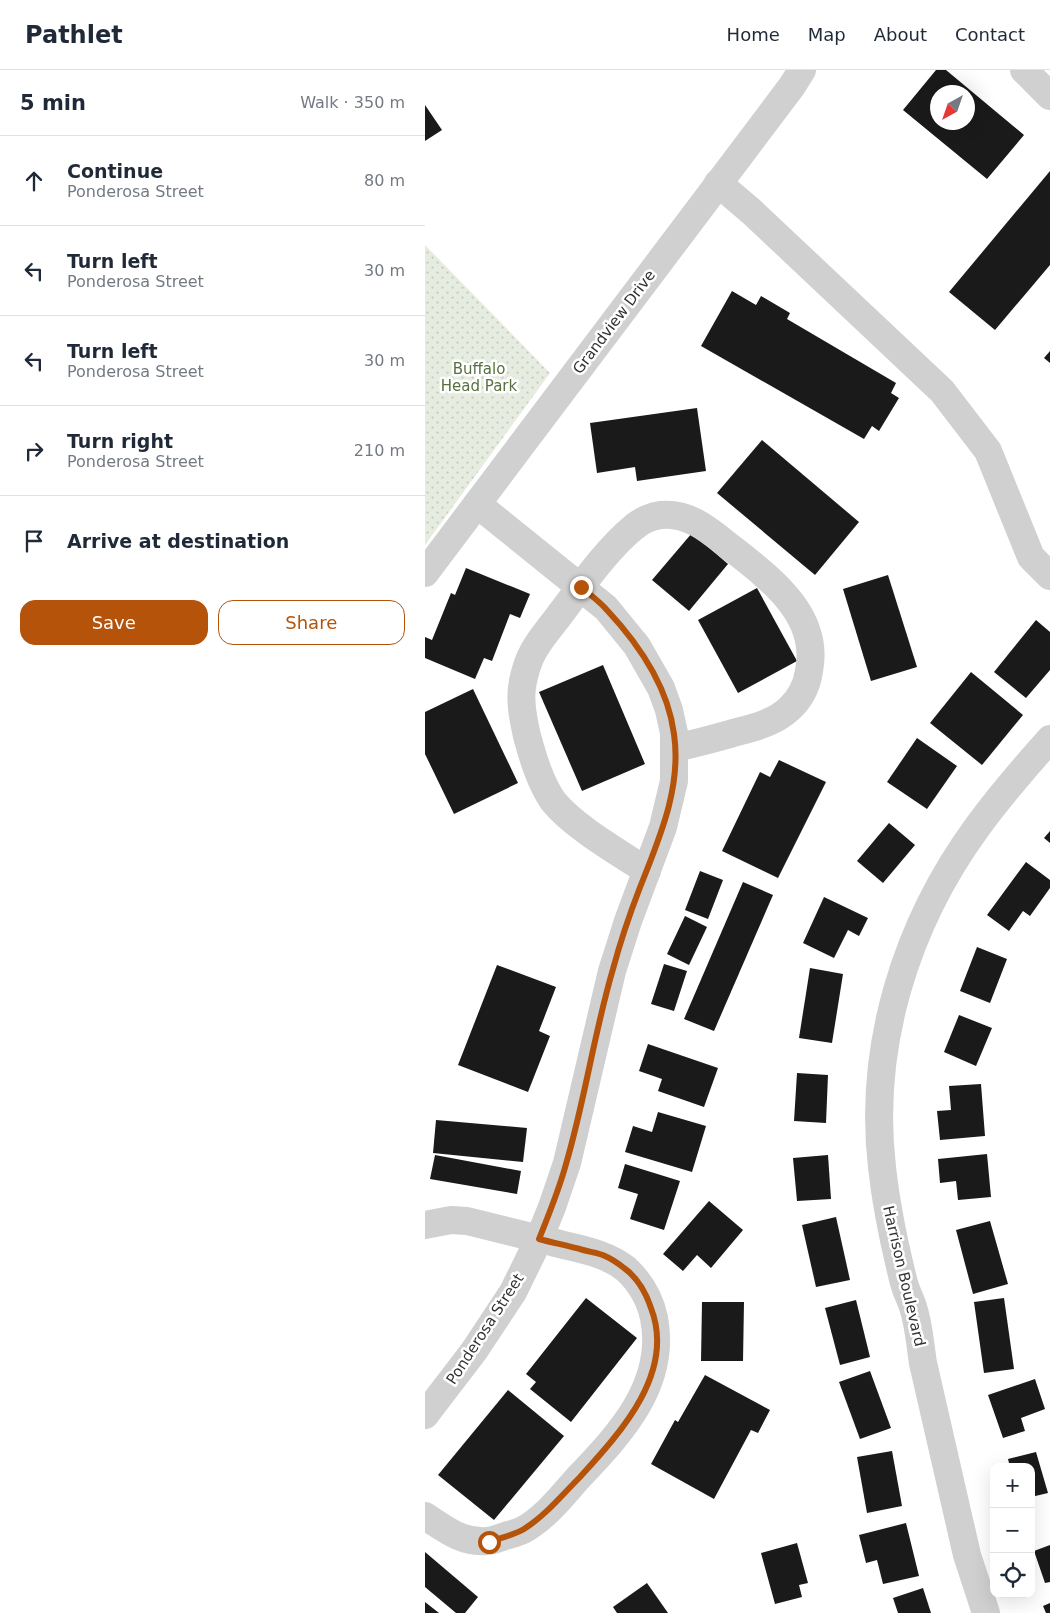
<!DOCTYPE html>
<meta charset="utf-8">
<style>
:root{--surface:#fff;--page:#f2f2f3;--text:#1f2937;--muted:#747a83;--line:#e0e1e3;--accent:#b45309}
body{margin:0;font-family:"DejaVu Sans",sans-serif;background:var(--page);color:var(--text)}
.controls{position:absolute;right:15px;bottom:15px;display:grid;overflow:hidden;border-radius:10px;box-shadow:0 5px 20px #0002}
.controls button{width:45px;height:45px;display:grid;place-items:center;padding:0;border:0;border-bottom:1px solid var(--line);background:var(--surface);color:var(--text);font:25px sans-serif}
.compass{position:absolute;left:505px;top:15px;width:45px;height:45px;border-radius:50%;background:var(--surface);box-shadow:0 5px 20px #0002;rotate:220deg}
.stop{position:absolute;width:15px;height:15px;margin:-11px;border:4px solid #b45309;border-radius:50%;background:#fff}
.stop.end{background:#b45309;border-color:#fff;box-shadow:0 1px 5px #0008}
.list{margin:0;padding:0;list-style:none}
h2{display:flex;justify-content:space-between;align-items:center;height:65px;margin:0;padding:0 20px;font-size:21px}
h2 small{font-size:16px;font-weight:400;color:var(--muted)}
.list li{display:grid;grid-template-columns:32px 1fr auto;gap:15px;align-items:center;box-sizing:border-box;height:90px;padding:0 20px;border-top:1px solid var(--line)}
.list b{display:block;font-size:19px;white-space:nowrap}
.list p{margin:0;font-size:16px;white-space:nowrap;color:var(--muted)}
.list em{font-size:16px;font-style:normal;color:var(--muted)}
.actions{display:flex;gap:10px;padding:15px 20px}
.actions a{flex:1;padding:11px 0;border:1px solid var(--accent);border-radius:15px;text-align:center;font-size:18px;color:var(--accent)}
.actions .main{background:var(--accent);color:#fff}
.icon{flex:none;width:28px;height:28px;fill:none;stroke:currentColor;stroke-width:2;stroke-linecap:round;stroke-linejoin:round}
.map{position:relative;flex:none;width:625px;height:1543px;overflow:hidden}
header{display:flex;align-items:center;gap:30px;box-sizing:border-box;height:70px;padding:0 25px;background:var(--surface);border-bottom:1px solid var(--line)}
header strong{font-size:24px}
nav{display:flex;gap:28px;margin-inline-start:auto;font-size:18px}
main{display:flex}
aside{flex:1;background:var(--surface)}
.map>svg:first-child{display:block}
.park{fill:url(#park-dots)}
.building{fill:#1a1a1a;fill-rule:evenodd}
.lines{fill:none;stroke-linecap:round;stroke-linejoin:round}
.minor{stroke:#d0d0d0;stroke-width:28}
.route{stroke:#b45309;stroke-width:6}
.labels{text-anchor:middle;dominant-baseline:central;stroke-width:5;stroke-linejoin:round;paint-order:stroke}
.street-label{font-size:15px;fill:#333;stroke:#fff}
.park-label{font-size:15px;fill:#56703f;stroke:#fff}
</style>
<header>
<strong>Pathlet</strong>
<nav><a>Home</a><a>Map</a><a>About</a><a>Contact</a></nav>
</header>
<main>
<aside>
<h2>5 min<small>Walk · 350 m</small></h2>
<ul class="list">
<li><svg class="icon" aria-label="ahead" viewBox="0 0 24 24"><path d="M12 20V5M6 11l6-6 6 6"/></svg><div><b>Continue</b><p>Ponderosa Street</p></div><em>80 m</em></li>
<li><svg class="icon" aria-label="left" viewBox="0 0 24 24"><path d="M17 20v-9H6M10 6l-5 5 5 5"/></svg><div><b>Turn left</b><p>Ponderosa Street</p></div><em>30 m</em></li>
<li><svg class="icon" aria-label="left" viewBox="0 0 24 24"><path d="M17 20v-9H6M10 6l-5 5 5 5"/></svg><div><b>Turn left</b><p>Ponderosa Street</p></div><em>30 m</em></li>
<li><svg class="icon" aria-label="right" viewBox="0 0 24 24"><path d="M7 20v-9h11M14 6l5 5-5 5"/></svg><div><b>Turn right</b><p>Ponderosa Street</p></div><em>210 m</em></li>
<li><svg class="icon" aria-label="arrive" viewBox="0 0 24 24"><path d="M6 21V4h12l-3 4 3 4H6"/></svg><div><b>Arrive at destination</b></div></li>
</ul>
<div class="actions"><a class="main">Save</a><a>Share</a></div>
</aside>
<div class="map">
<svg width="625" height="1543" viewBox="0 0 625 1543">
<defs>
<pattern id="park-dots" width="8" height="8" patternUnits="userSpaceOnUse" patternTransform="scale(1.25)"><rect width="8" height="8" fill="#e6ecdf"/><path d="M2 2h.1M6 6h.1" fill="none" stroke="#c6cbc0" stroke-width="1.8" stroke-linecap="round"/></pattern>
</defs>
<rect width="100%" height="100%" fill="#fff"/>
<polygon class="park" points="0,175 125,303 0,475"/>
<g class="building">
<path d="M511,0H521L599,65L562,109L478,40ZM512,22H542V52H512Z"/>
<polygon points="0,35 17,60 0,71"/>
<polygon points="625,101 625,195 570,260 524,222"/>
<polygon points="307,221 331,235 336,226 365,243 362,249 471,313 466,323 474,328 454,361 447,356 439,369 276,276"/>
<polygon points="625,281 625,293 619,288"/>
<polygon points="272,338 281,401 212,411 210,397 172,403 165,353"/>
<polygon points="337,370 434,452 390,505 292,423"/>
<polygon points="267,463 303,494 264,541 227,510"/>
<polygon points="41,498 105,524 95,548 85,544 67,591 59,588 50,609 0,588 0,567 7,570 26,523 30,525"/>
<polygon points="463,505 492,597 446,611 418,519"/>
<polygon points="332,518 372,591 313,623 273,550"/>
<polygon points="611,550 625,562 625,600 601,628 569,602"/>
<polygon points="178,595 220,694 157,721 114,622"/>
<polygon points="546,602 598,645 557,695 505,653"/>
<polygon points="48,619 93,713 29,744 0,684 0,642"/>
<polygon points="492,668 532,696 502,739 462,712"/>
<polygon points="354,690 401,712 353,808 297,781 335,702 345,707"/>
<polygon points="464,753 490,775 458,813 432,791"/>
<polygon points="625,761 625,773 619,768"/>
<polygon points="601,792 625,810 625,818 605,846 598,841 584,861 562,845"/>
<polygon points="275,801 298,810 283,849 260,840"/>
<polygon points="318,812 348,825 289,961 259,949"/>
<polygon points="399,827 443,848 434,866 423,860 409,888 378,873"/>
<polygon points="260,846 282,857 264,895 242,884"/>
<polygon points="552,877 582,889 565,933 535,921"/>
<polygon points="239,894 262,901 249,941 226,934"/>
<polygon points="72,895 131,917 114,961 125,966 103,1022 33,995"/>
<polygon points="385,898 418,904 407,973 374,968"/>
<polygon points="534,945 567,958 551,996 519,982"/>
<polygon points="223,974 293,998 279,1037 233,1021 237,1009 214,1001"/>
<polygon points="372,1003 403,1005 401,1053 369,1051"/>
<polygon points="556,1014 560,1066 515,1070 512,1041 526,1040 524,1016"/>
<polygon points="233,1042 281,1056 267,1102 200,1082 208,1056 227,1062"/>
<polygon points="11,1050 102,1058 98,1092 8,1083"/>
<polygon points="562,1084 566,1127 533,1130 531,1111 515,1113 513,1089"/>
<polygon points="10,1085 96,1101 92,1124 5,1109"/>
<polygon points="403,1085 406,1129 372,1131 368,1088"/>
<polygon points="200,1094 255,1111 239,1160 205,1149 213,1124 193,1118"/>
<polygon points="284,1131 318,1160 286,1198 272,1185 258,1201 238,1184"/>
<polygon points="411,1147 425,1210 391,1217 377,1155"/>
<polygon points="565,1151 583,1214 548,1224 531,1160"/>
<polygon points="161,1228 212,1268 146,1352 105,1319 111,1312 101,1304"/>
<polygon points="579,1228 589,1299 559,1303 549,1232"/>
<polygon points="431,1230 445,1287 415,1295 400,1238"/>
<polygon points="277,1232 319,1232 318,1291 276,1291"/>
<polygon points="445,1301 466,1358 435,1369 414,1312"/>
<polygon points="280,1305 345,1340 333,1363 326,1360 289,1429 226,1394 250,1350 253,1352"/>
<polygon points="610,1309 620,1339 596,1348 600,1361 578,1368 563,1325"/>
<polygon points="83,1320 139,1366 69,1450 13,1405"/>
<polygon points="467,1381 477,1436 442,1443 432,1387"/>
<polygon points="611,1382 623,1423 606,1427 606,1397 585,1397 583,1389"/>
<polygon points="481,1453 494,1506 458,1514 452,1490 441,1493 434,1465"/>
<polygon points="372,1473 383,1513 374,1515 377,1527 350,1534 336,1483"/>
<polygon points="625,1475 625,1512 620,1513 609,1481"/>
<polygon points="0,1482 53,1527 40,1543 31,1543 0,1517"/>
<polygon points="222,1513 243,1543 192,1543 188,1537"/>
<polygon points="498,1518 506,1543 473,1543 468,1528"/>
<polygon points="0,1532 14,1543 0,1543"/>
<polygon points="625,1533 625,1543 621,1543 618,1536"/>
</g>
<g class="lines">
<g class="minor">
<polyline points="599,0 625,26"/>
<polyline points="293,113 327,142 517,321 563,381 606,487 625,506"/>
<polyline points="0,503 367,16 377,0"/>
<path d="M222,801C193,782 149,757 128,731C115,712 108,688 102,666C98,648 94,629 98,611C100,602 102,594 106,586C113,570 126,557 136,543C157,515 182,479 209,457C216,451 227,446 236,445C266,442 287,463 309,480C347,510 395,546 384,601C382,615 375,629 364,639C348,654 326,658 305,664C287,669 268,674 250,678"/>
<path d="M0,1155L26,1150L42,1151C71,1158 99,1165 127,1172C152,1179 180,1182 201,1199C215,1212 225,1229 229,1248C242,1314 195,1364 153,1408C137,1426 120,1448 98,1460C92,1463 86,1464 80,1466C74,1468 68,1471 62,1471C37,1473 20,1459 0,1446"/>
<polyline points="0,1345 49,1281 88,1222 114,1169 127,1137 142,1093 187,901 203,851 238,757 249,711 249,663 244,640 236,618 212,576 181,538 52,434"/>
<path d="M561,1543L542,1485L498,1293C495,1274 494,1255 488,1237C485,1228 480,1219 478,1209C469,1173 461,1134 457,1097C443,976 481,854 553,756C575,726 600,697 625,669"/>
</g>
</g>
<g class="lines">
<path class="route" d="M64,1472C75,1468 89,1465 99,1459C121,1445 137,1425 155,1407C195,1363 251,1303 226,1238C221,1223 213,1208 199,1198C194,1194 187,1189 180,1186C174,1183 165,1182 158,1180C144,1176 129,1173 114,1169C124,1144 134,1120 141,1094C160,1030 169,963 188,899C195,873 204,846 214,820C233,771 257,719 249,664C243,617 213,573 181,539C174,531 164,524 156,517"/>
</g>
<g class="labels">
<g class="street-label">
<text transform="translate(189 252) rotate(-53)">Grandview Drive</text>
<text transform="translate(479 1206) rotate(77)">Harrison Boulevard</text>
<text transform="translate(60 1259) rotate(-57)">Ponderosa Street</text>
</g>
<g class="park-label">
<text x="54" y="299">Buffalo<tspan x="54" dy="17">Head Park</tspan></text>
</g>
</g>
</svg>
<div class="controls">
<button>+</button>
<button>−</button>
<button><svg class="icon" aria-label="locate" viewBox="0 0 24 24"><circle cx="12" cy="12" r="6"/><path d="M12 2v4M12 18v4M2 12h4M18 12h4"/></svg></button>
</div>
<svg class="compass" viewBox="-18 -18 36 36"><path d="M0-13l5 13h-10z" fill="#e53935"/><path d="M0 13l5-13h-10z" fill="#747a83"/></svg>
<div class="stop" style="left:64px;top:1472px"></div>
<div class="stop end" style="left:156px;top:517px"></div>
</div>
</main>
